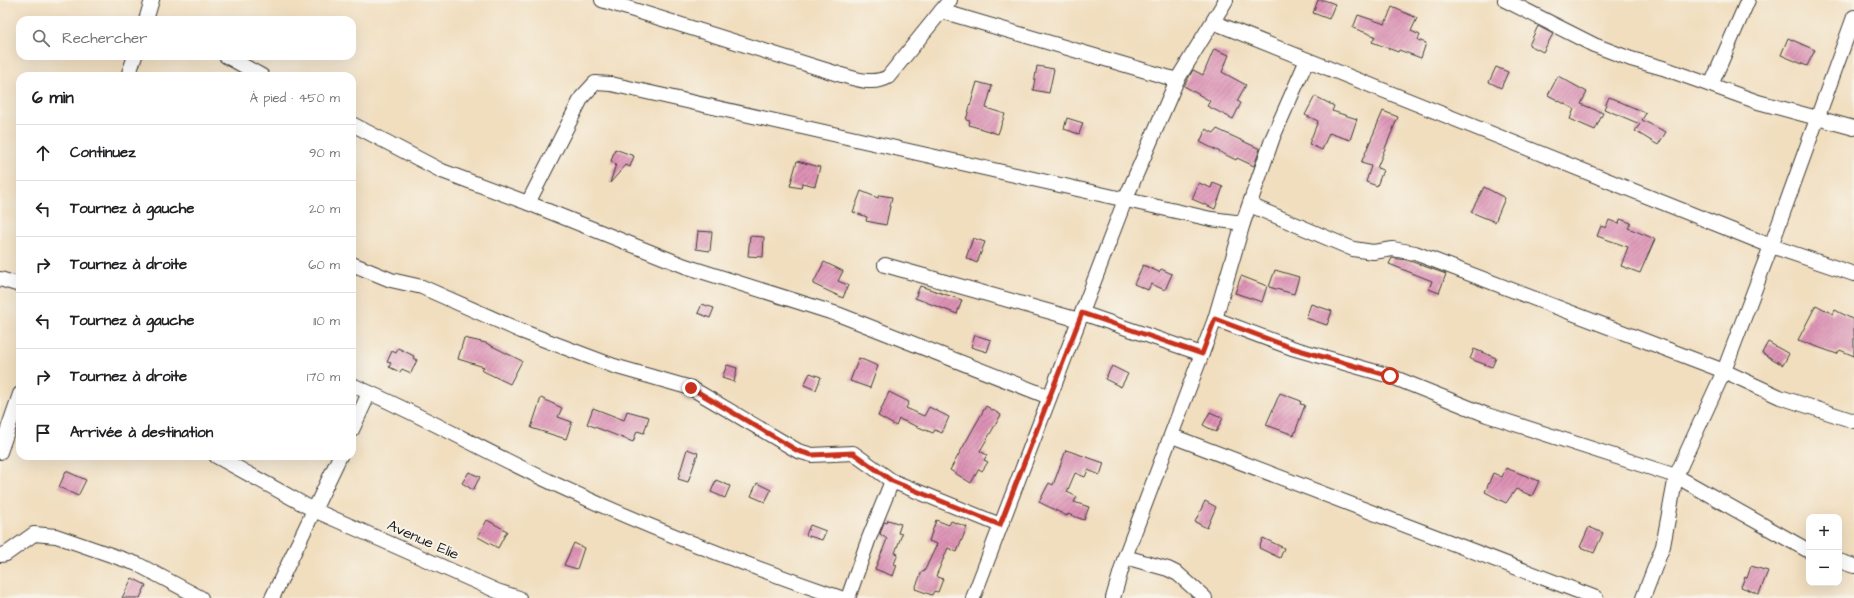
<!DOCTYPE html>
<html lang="fr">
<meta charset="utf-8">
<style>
:root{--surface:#fff;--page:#f2f2f2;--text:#202124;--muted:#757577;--line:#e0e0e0}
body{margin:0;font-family:"Architects Daughter",sans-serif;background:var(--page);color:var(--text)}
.controls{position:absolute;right:12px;bottom:12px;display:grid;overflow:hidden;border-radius:8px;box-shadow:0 4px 16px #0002}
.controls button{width:36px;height:36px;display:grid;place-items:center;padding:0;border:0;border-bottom:1px solid var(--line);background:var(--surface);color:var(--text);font:20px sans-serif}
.stop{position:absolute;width:12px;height:12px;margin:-9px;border:3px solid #c8321e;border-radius:50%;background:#fff}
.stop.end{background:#c8321e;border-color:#fff;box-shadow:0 1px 4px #0008}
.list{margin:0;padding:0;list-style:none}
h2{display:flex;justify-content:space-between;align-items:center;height:52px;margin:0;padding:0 16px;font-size:17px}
h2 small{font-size:13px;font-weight:400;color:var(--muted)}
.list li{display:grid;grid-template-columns:26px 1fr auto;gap:12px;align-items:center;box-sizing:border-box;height:56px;padding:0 16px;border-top:1px solid var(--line)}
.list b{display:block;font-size:15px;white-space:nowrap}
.list em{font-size:13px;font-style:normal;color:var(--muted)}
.icon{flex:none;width:22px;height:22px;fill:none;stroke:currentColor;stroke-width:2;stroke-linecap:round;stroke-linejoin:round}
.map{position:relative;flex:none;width:1854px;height:598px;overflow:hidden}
.search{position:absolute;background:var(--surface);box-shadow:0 4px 16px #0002;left:16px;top:16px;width:340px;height:44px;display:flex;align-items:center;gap:10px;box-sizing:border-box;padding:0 14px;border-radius:12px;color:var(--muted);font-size:15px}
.panel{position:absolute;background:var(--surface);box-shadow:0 4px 16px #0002;left:16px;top:72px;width:340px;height:388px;border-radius:12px}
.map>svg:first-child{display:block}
.building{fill:url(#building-hatch)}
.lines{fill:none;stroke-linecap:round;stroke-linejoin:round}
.minor-casing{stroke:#3c3934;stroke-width:16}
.minor{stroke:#fff;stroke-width:14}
.route{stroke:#c8321e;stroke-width:5}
.labels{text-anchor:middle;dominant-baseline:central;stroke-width:4;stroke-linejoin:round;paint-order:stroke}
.street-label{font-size:15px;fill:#1c1c1c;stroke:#f7f3e8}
</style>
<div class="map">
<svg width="1854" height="598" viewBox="0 0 1854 598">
<defs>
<pattern id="building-hatch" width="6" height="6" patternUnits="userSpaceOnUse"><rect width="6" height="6" fill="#dd92b5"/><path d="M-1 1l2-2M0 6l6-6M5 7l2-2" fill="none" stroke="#b27692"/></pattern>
</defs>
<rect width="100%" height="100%" fill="#f7f3e8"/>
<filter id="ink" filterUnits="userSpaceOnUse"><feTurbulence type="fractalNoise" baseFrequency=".025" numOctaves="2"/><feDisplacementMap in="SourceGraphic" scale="8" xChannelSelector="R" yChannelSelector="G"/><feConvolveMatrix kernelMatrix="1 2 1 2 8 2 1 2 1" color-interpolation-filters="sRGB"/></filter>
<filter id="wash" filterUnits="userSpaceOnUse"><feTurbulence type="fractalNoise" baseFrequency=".012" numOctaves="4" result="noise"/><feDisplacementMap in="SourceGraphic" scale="16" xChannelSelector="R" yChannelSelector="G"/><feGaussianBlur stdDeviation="0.9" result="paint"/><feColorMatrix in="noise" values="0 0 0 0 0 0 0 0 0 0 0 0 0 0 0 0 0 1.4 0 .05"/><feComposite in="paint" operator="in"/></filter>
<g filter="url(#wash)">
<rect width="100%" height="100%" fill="#f1debf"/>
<g id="blocks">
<g class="building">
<polygon points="1318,0 1324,0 1335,4 1329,19 1313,13"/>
<polygon points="1392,7 1417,18 1411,31 1420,35 1418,40 1426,43 1421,58 1399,50 1398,52 1372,42 1375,36 1353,28 1358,15 1385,24"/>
<polygon points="1538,26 1553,34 1543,52 1529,45"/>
<polygon points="1788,38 1815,50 1807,66 1781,55"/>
<polygon points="1214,49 1229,55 1222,72 1246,85 1237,101 1241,103 1233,119 1207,106 1210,101 1184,86 1193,70 1203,75"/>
<polygon points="1037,66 1054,69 1049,93 1033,90"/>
<polygon points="1496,67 1508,72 1501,88 1489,82"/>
<polygon points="1558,76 1587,92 1581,104 1603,113 1595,130 1570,119 1574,109 1548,95"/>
<polygon points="977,82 992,86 986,108 1005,114 998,134 969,125 970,121 966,120"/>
<polygon points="1315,96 1334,106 1332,111 1357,119 1350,140 1329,133 1322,150 1309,144 1318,121 1305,115"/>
<polygon points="1609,97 1646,113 1642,120 1666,132 1658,145 1635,131 1640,124 1604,109"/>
<polygon points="1383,111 1398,117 1377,168 1383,170 1377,186 1366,182 1371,166 1361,163"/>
<polygon points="1067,118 1083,123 1079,134 1064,129"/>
<polygon points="1206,129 1214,133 1217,129 1260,149 1254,166 1237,158 1236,160 1200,142"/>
<polygon points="615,149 634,156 630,167 626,165 610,183 616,164 611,161"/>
<polygon points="797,161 820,167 815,186 802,183 801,188 790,186"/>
<polygon points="1199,183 1211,188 1213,183 1223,187 1215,209 1192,199"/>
<polygon points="1484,187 1505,198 1495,222 1471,212"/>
<polygon points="861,191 878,198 879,195 892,197 886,225 866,221 867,217 853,212"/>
<polygon points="1620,219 1631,223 1628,228 1655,239 1640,273 1621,266 1628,247 1597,236 1601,226 1606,228 1609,220 1619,224"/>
<polygon points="698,231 712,232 710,251 696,249"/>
<polygon points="750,236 764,237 763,257 748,256"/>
<polygon points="973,238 985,242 977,263 966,258"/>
<polygon points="1392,258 1407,260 1446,274 1439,293 1429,289 1432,281 1389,264"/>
<polygon points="824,262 843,271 838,281 848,285 843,298 813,284"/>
<polygon points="1143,265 1159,272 1161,269 1172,274 1165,290 1151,284 1148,290 1134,284"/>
<polygon points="1275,270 1299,277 1294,294 1269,287"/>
<polygon points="1241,276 1267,286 1262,302 1235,293"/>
<polygon points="920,286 962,300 957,314 915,298"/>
<polygon points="702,304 714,308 710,318 698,313"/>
<polygon points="1311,304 1332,311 1327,325 1306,318"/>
<polygon points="1816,305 1833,314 1835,310 1854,320 1854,356 1840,350 1837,354 1798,340"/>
<polygon points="975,335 991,340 987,352 971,347"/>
<polygon points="464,338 486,343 522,361 510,384 481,370 484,367 458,359"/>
<polygon points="1768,342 1789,354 1783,365 1762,353"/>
<polygon points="398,348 414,356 413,358 417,360 411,373 402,369 400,372 389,367 391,363 387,362 392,351 396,353"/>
<polygon points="1474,349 1496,358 1492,367 1470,359"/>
<polygon points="859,358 878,366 870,388 850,381"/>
<polygon points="727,365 737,368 734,382 722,378"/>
<polygon points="1112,366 1128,374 1121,387 1105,379"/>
<polygon points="810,373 821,377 816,390 804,385"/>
<polygon points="889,392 909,402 906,408 924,416 929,407 949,417 942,433 935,430 933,433 899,419 896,426 878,416"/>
<polygon points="1280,393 1301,401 1300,404 1305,405 1294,435 1266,425"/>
<polygon points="541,398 562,408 558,417 572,422 566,439 531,428"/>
<polygon points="986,406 1001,415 980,451 987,455 984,460 988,462 982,471 979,469 971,483 950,470"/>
<polygon points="593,408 624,420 627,411 649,417 644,433 637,431 633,442 587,424"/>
<polygon points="1210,412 1223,418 1216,432 1203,425"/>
<polygon points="687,449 698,453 688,482 678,479"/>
<polygon points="1066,450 1104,463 1100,475 1088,470 1085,477 1075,473 1067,492 1077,497 1074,502 1089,507 1084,520 1068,514 1067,516 1039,502 1049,483 1053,485"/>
<polygon points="1506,468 1539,481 1532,496 1516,489 1506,503 1485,492 1493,473 1502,477"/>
<polygon points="66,471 86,480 78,496 59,487"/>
<polygon points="469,472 480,477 473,490 462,483"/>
<polygon points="716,480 730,486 725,498 711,492"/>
<polygon points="757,483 771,490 765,502 751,496"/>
<polygon points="1205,501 1216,507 1207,528 1195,522"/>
<polygon points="487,520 507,531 498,548 478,537"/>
<polygon points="888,520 901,524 898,533 902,534 895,553 898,554 894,564 897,565 893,576 875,569 887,539 880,534 884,522 887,523"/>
<polygon points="936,520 949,525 951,521 967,527 957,552 948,548 936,576 943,579 938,592 934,591 932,595 915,589 922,571 924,572 937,544 929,541"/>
<polygon points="810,525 826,531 822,540 806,535"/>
<polygon points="1589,527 1603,533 1594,553 1580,547"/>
<polygon points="1263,538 1284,548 1280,558 1259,548"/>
<polygon points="574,543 584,548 577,569 564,565"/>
<polygon points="1751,566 1768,571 1759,594 1741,587 1745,577 1747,578"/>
<polygon points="132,578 146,585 140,598 122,598"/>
</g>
</g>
</g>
<g filter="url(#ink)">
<use href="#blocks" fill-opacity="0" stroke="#3c3934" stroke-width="1"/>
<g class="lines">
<defs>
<g id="minor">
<path d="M602,0L835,73C852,78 872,86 888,77L950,0"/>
<polyline points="1505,0 1594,45 1631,59 1663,68 1758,102 1854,128"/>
<polyline points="941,11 1177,80"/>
<polyline points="146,20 152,0"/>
<polyline points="1213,22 1771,246 1854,274"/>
<polyline points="226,56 262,76"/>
<polyline points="128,76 135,56"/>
<polyline points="1711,85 1748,0"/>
<polyline points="352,124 442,171 528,203 685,266 840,315 1049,397"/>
<polyline points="528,203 582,97 595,83 611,84 1211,219 1243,223"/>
<polyline points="1250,205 1353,249 1373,252 1393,249 1415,253 1724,371 1780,397 1854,421"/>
<polyline points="352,264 391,280 422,287 521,331 614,366 691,388 798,451 812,455 853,453 892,481"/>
<polyline points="885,265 1079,320"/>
<polyline points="0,279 20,285"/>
<polyline points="1082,313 1202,354"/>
<polyline points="1215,319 1292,348 1390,376 1487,415 1676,476 1809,551"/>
<path d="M352,385C422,415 488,453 557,485C649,528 745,565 841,598"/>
<polyline points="352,430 369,393"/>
<polyline points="1172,436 1596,598"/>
<polyline points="0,452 20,394"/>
<polyline points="216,456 314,510 497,591 519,598"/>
<polyline points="0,555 6,554 34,534 56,536 137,564 201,598"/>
<polyline points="1125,557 1168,569 1178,574 1205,598"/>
<polyline points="1839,561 1854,566"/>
<polyline points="272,598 340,456"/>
<polyline points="848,598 869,538 892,481 1000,525"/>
<polyline points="973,598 1125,200 1177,80 1226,0"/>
<polyline points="1113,598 1125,557 1215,319 1243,223 1273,137 1307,60"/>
<polyline points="1643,598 1663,546 1676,476 1724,371 1771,246 1854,17"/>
</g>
</defs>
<use href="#minor" class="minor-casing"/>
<use href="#minor" class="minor"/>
</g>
</g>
<g class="lines" filter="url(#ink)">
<polyline class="route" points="691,388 798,451 812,455 853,453 892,481 1000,525 1082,313 1202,354 1215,319 1292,348 1390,376"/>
</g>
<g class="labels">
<g class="street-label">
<text transform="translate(423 540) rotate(24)">Avenue Elie</text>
</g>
</g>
</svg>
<div class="controls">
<button>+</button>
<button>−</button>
</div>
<div class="stop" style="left:1390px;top:376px"></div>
<div class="stop end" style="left:691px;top:388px"></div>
<div class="search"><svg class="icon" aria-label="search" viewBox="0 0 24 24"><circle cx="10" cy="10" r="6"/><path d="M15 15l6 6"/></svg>Rechercher</div>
<section class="panel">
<h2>6 min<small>À pied · 450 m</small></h2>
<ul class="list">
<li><svg class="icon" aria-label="ahead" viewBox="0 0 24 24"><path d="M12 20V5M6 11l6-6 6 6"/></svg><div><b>Continuez</b></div><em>90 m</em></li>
<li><svg class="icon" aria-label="left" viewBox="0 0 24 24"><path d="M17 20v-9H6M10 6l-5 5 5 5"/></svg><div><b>Tournez à gauche</b></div><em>20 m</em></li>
<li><svg class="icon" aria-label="right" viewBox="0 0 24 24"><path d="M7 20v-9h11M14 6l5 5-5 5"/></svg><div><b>Tournez à droite</b></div><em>60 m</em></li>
<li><svg class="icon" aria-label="left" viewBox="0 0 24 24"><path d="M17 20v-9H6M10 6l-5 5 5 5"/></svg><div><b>Tournez à gauche</b></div><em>110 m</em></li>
<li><svg class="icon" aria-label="right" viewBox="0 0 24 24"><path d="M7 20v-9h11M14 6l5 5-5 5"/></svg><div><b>Tournez à droite</b></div><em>170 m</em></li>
<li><svg class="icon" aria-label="arrive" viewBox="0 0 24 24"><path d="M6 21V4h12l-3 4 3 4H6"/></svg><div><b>Arrivée à destination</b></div></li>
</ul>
</section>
</div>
